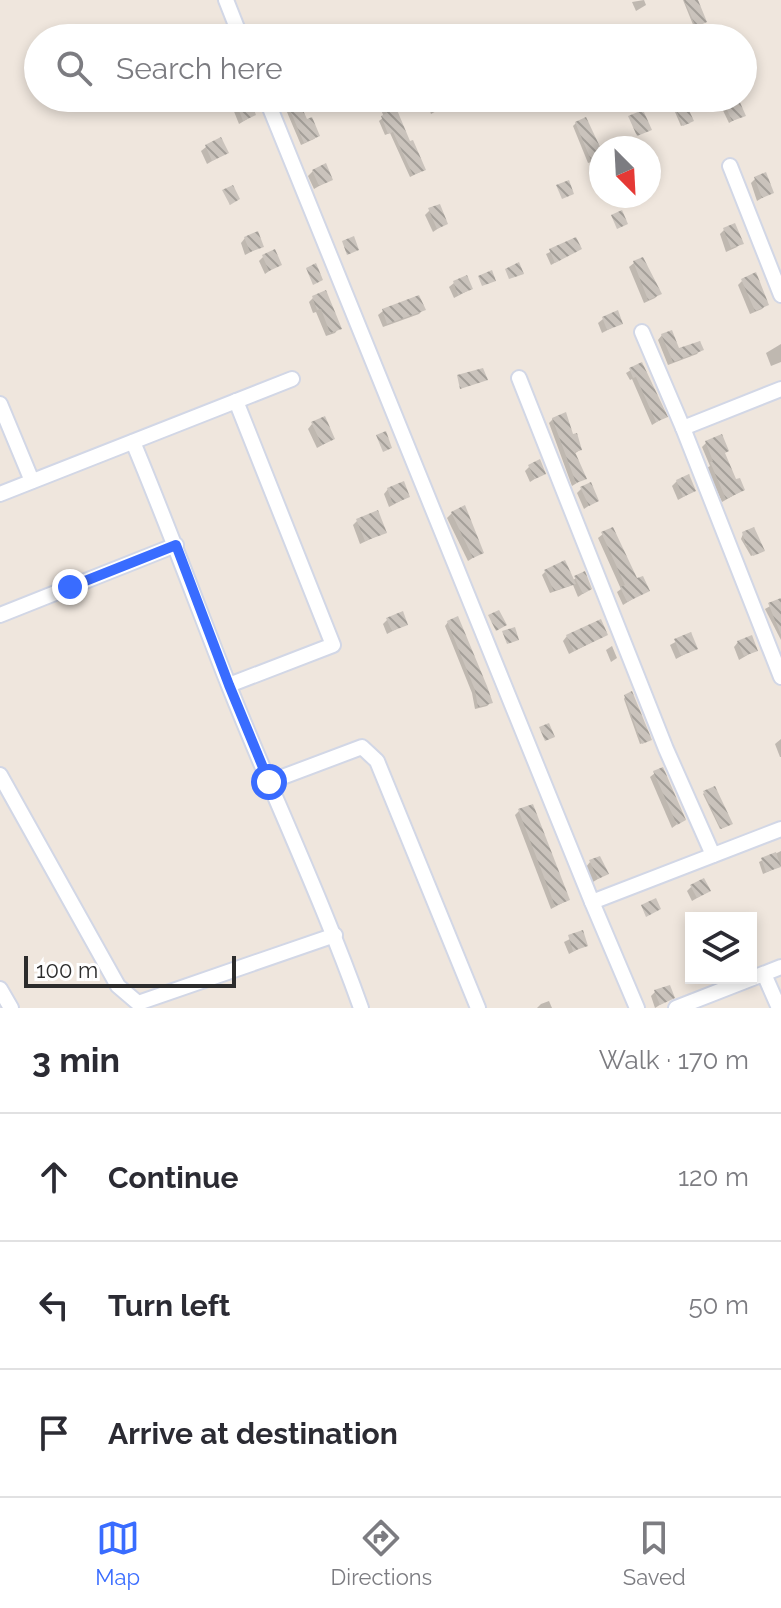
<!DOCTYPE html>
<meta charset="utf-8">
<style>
:root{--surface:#fff;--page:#f2f2f3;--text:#2b2b33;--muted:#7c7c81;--line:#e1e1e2;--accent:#396cff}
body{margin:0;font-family:Raleway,sans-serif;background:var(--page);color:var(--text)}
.controls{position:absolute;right:24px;bottom:24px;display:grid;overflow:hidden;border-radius:0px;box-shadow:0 4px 12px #0003}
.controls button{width:72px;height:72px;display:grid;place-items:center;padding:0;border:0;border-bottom:2px solid var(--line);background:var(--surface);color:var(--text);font:40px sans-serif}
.compass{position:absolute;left:589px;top:136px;width:72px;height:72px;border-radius:50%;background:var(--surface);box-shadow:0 4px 12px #0003;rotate:156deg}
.scale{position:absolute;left:24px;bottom:20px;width:212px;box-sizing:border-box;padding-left:8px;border:4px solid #2c2c2c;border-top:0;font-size:22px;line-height:28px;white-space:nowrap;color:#2c2c2c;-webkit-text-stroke:6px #fff;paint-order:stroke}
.stop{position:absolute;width:24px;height:24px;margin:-18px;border:6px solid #396cff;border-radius:50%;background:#fff}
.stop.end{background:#396cff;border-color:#fff;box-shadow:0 2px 8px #0008}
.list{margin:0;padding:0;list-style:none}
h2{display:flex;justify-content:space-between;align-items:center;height:104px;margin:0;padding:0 32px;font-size:34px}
h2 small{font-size:26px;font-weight:400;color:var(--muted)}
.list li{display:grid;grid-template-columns:52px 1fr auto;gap:24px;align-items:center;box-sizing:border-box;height:128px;padding:0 32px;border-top:2px solid var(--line)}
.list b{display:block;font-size:30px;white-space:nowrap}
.list em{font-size:26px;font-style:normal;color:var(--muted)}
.icon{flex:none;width:44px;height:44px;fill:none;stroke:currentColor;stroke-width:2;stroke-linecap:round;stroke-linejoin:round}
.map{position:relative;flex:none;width:781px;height:1008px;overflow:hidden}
.search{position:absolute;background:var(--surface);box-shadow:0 4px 12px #0003;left:24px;right:24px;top:24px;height:88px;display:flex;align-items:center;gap:20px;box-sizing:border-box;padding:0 28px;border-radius:44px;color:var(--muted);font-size:30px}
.sheet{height:488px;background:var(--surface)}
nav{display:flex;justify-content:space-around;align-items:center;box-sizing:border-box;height:112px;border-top:2px solid var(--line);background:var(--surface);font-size:22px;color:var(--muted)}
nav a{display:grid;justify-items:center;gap:4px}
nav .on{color:var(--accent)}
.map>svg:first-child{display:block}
.shadow{fill:#0003}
.building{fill:url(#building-back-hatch)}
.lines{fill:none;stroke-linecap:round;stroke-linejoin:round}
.minor-casing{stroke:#d2d7e6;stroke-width:18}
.minor{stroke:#fff;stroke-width:14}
.route{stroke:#396cff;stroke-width:10}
</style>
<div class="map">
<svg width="781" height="1008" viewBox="0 0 781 1008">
<defs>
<pattern id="building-back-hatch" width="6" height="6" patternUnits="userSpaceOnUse" patternTransform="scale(2)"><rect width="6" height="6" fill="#cac3bc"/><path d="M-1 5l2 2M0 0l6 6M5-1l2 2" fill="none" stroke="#a49f99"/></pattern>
</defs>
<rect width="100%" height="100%" fill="#efe6dd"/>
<g class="shadow">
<polygon points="644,0 646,5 636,11 632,2"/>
<polygon points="683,0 697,0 703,23 694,27"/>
<polygon points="281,98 294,98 306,122 317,136 314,139 301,145"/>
<polygon points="376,98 394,98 396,104 393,107 420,172 410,177 390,133 385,135 379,121 384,117"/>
<polygon points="430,98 444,98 447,105 431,114 427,102"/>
<polygon points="669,98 682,98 690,123 681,126"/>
<polygon points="717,98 737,98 743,115 729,123"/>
<polygon points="237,105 254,115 239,124 233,109"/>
<polygon points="576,123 601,155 598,160 588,163 573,126"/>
<polygon points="206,147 226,153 207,164 201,151"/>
<polygon points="313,171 331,179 314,189 308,176"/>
<polygon points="755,179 772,192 757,201 751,183"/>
<polygon points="430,210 446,223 433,232 425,215"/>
<polygon points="724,230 741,243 737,247 726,252 720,234"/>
<polygon points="245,238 262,246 245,255 241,243"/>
<polygon points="575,240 579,249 551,265 546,254"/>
<polygon points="263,257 279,264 265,274 259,261"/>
<polygon points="634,263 659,294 655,298 644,303 629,267"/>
<polygon points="742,281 766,305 762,309 750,314 738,285"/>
<polygon points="454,283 471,289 454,298 449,287"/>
<polygon points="418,297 423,310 419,314 383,327 378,315 383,311"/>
<polygon points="313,298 339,328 335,333 326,336 316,312 313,313 309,302"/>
<polygon points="603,319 621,323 602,333 598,323"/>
<polygon points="662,335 678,351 701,349 697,354 668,365 658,340"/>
<polygon points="781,344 781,362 771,366 766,353"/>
<polygon points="641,364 665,417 652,425 632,379 630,380 626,373"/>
<polygon points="553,419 580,450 574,454 585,478 572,486 549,423"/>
<polygon points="312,424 333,439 317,448 308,429"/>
<polygon points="706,443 723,454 735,482 743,490 722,502 707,468 710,466 702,447"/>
<polygon points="529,467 544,473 530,482 525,471"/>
<polygon points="677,481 694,491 678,500 672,486"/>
<polygon points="582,488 597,500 584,509 577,493"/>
<polygon points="388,489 408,497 389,507 384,494"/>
<polygon points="452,513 482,552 468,561 447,518"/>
<polygon points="357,521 385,532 360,544 353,525"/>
<polygon points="603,534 636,581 647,590 623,605 617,592 621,589 598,538"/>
<polygon points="743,534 761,552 751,556 741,539"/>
<polygon points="546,571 572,581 576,578 590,589 578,597 573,585 550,593 542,575"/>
<polygon points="779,601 781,604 781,640 765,609"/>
<polygon points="388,619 406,624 387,634 383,624"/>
<polygon points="448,622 490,703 487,706 475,709 472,693 445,626"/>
<polygon points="690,634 696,648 676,659 670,645"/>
<polygon points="606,635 569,654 563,641 567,636"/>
<polygon points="738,642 756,650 739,660 734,647"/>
<polygon points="612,646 617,658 611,662 606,650"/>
<polygon points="625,697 648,741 640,744 624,699"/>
<polygon points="781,739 781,757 780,757 775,744"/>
<polygon points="655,773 684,819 672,828 650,777"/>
<polygon points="704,793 729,825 720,829 703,794"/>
<polygon points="519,811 568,900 551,909 515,815"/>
<polygon points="781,851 781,866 763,874 759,862"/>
<polygon points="590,862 606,874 593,882 586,867"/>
<polygon points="691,887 709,891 692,901 687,891"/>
<polygon points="582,933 586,945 569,954 564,942"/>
<polygon points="655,992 672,997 655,1008 651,996"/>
<polygon points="549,1001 552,1008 537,1008 541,1004"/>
</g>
<g class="building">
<polygon points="684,0 698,0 707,22 696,27"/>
<polygon points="249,98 256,115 243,121 236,103"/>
<polygon points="380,98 392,98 410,141 413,140 426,170 413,175 393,132 388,134 381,116 387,113"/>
<polygon points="431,98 467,98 467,99 435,111"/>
<polygon points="671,98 683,98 694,121 683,126"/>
<polygon points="722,98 738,98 746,116 732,121"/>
<polygon points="300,104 307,119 312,117 320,136 304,143 289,108"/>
<polygon points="643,110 652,130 637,136 628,116"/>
<polygon points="586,117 601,149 601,184 575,122"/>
<polygon points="221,137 229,153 212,161 205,145"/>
<polygon points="326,163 333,180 319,186 312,170"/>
<polygon points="766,172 774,193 762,198 754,177"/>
<polygon points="569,180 574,194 562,199 556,185"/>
<polygon points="233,185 240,199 230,205 222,190"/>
<polygon points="440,204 448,224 437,229 428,208"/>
<polygon points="622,210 628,224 617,229 611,215"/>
<polygon points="735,223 744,244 731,248 723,228"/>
<polygon points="258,231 264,247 250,252 244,237"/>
<polygon points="354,236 359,250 347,255 342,241"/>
<polygon points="576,237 582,249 555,263 549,249"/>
<polygon points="275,249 282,265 269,271 262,255"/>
<polygon points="643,257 662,294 648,300 633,261"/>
<polygon points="519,262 524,274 509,279 505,269"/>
<polygon points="316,263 323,280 313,285 306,268"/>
<polygon points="492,270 496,281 482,286 478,276"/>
<polygon points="756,272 769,305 755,311 741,279"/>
<polygon points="467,275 473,289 458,295 453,281"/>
<polygon points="326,290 342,329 330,333 321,309 317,310 312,296"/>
<polygon points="419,295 426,310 387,324 382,309"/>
<polygon points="618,310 623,324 607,330 602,317"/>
<polygon points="672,330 679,348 700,341 704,350 673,362 661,334"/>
<polygon points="642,362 668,417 656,422 636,377 633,378 629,368"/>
<polygon points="483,368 488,380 460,389 457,375"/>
<polygon points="566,412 573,434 577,433 582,450 575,452 587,479 576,483 552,418"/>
<polygon points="325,416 335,439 322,445 311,422"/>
<polygon points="386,431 392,448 383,452 376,435"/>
<polygon points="722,434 729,451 725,453 736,479 740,478 745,490 726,499 710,462 713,461 705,441"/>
<polygon points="540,459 546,474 535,479 528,465"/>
<polygon points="689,474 696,491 683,497 676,480"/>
<polygon points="404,481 410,497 393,504 387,488"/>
<polygon points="591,482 599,501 589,506 580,487"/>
<polygon points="465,505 484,553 473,558 451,512"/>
<polygon points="378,510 387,533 365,541 356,519"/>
<polygon points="613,527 637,578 643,576 650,591 627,602 620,587 625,585 601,532"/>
<polygon points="754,527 765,551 753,556 748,545 746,546 742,532"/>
<polygon points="565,560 576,584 554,591 544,570"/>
<polygon points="585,571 592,589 583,594 574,576"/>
<polygon points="781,598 781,635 768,603"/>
<polygon points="499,610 507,625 496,631 488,615"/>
<polygon points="403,611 408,625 392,631 386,618"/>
<polygon points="458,616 487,686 493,703 478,707 475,690 447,621"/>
<polygon points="601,619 608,635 574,651 566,635"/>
<polygon points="515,627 519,640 507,644 502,631"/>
<polygon points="691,632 698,649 681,656 674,639"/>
<polygon points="752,635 758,651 744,656 737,641"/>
<polygon points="632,691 652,740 642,744 624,695"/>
<polygon points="549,723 555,737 545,741 539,727"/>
<polygon points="663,767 686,820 677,825 653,771"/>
<polygon points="715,786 733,824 721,829 703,791"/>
<polygon points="533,804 570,900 555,906 518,809"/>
<polygon points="776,852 781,867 766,872 761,858"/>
<polygon points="600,856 609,874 598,879 589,860"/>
<polygon points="704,878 711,891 697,898 690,885"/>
<polygon points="656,898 661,909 646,917 641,905"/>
<polygon points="583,930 588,946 573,951 568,935"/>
<polygon points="670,985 675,998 660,1005 654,990"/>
</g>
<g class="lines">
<defs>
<g id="minor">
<polyline points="226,0 241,38"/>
<polyline points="266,98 592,902 637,1008"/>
<polyline points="730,166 781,295"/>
<polyline points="642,332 683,428 781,677"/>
<polyline points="519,378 666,749 713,855"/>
<polyline points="0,404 32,481"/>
<polyline points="683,428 781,389"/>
<path d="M133,442C167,523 197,605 229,686C272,794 322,899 361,1008"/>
<polyline points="0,494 292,379"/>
<polyline points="0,615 176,545"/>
<polyline points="229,685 333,645 236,401"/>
<polyline points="0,775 118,986 138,1003 335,935"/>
<polyline points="269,782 362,747 377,761 478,1008"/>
<polyline points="592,902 781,829"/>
<polyline points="764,974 779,1008"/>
<polyline points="0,989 11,1008"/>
<polyline points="676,1008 781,967"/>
</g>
</defs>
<use href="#minor" class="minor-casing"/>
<use href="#minor" class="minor"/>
</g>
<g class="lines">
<polyline class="route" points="70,587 176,545 229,685 269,782"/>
</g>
</svg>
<div class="controls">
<button><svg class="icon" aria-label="layers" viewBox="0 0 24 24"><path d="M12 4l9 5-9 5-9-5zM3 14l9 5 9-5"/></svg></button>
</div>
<svg class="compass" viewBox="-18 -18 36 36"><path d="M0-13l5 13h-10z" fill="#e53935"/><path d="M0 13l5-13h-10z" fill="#7c7c81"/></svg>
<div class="scale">100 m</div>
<div class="stop" style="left:269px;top:782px"></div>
<div class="stop end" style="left:70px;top:587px"></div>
<div class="search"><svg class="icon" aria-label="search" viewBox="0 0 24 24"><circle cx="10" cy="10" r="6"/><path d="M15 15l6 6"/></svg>Search here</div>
</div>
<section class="sheet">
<h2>3 min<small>Walk · 170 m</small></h2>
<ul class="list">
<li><svg class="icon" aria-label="ahead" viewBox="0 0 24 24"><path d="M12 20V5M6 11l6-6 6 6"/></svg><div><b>Continue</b></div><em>120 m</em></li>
<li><svg class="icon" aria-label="left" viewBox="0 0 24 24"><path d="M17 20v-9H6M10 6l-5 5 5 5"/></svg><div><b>Turn left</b></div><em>50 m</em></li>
<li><svg class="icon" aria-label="arrive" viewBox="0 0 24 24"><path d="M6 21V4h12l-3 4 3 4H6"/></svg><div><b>Arrive at destination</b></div></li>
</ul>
</section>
<nav>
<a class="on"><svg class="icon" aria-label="map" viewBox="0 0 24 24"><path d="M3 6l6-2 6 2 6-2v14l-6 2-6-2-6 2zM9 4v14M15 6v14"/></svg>Map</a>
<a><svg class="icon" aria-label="directions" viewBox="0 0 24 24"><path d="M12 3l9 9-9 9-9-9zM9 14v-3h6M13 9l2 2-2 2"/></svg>Directions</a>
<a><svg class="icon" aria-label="saved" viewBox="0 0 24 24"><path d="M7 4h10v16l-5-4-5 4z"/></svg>Saved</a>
</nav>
